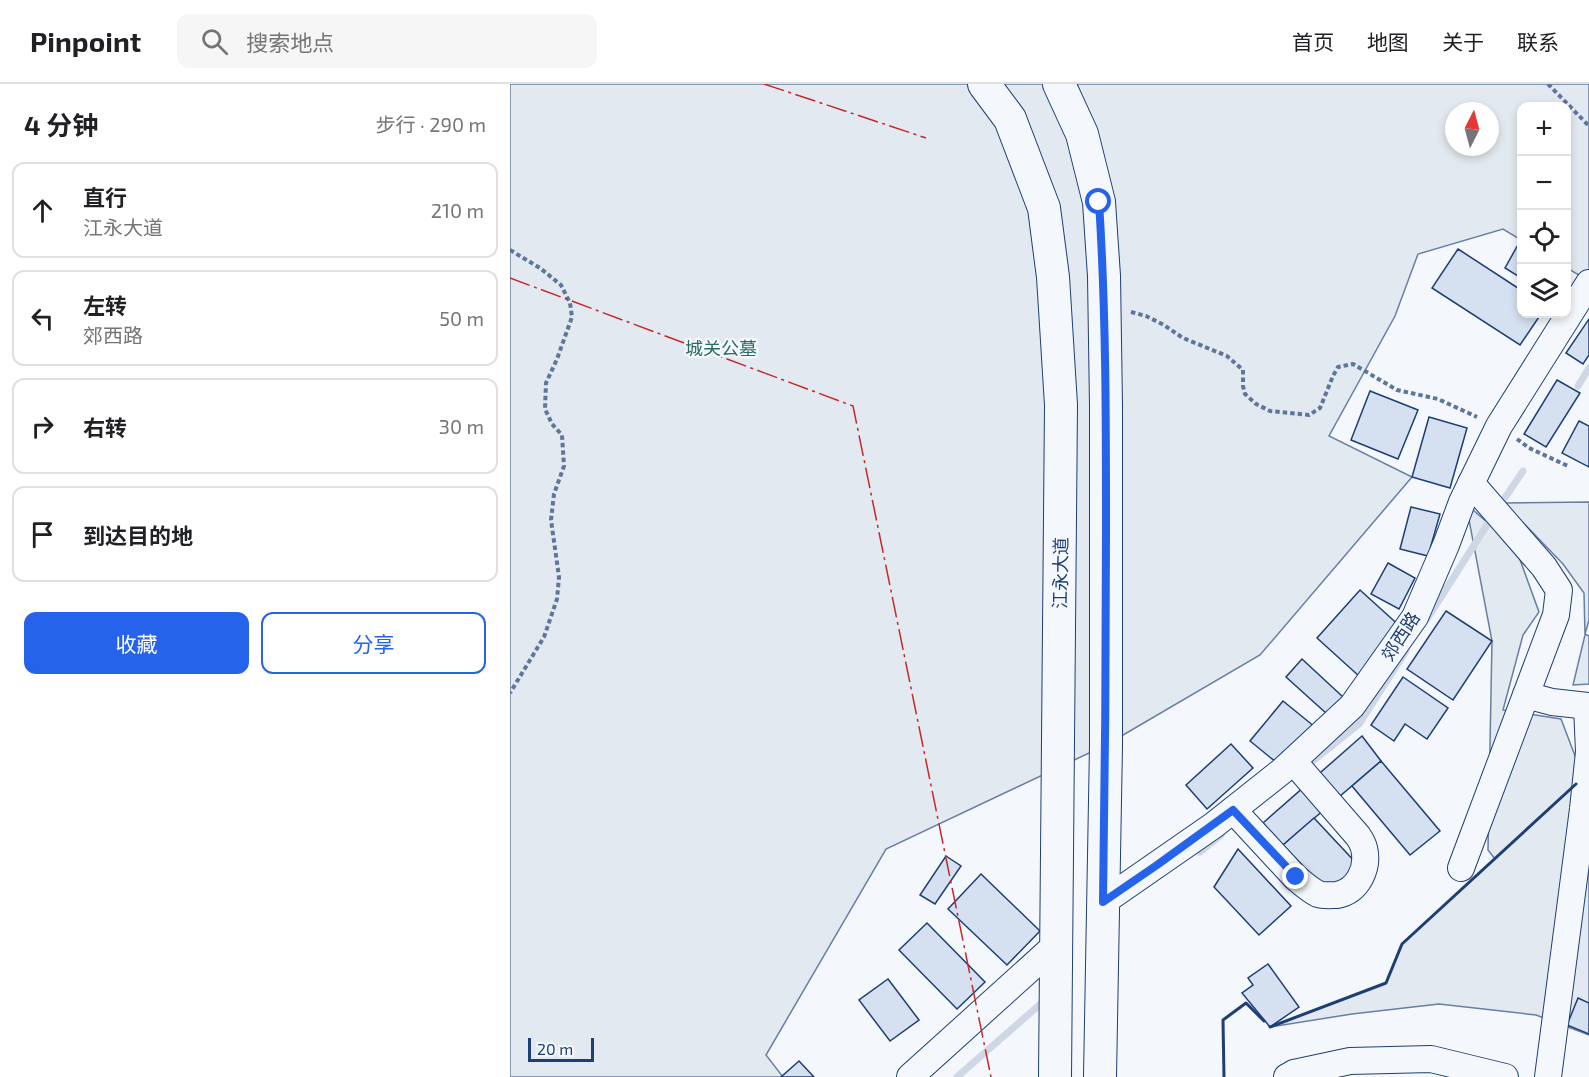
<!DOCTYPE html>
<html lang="zh">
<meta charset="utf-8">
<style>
:root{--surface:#fff;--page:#f6f6f6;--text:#202124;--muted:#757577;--line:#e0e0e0;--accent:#2563eb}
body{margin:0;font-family:"Exo 2","Noto Sans SC",sans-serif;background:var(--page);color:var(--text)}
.controls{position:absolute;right:18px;top:18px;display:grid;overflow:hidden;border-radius:12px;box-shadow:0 3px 9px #0003}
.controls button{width:54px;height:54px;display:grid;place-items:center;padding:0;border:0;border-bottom:2px solid var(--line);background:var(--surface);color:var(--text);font:30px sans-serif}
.compass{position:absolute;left:935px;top:18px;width:54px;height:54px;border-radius:50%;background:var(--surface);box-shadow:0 3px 9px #0003;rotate:6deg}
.scale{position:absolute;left:18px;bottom:15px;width:66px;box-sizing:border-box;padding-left:6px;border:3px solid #1d3f73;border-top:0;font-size:16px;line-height:21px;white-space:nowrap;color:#1d3f73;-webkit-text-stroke:4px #f4f7fb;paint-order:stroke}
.stop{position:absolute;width:18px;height:18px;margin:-14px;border:4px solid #2563eb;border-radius:50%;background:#fff}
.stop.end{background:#2563eb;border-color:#fff;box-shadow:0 2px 6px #0008}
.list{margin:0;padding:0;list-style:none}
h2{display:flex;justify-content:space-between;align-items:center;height:78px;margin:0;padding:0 24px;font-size:26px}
h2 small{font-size:20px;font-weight:400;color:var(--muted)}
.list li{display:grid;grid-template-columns:39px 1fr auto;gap:18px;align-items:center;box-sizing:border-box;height:96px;margin:0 12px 12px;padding:0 12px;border:2px solid var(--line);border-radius:12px}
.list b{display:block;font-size:22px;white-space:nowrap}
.list p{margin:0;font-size:20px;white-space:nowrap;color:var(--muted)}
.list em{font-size:20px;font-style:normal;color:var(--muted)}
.actions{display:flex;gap:12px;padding:18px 24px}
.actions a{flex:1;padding:14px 0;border:2px solid var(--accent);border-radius:12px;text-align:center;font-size:21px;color:var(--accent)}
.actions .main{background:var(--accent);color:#fff}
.icon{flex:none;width:33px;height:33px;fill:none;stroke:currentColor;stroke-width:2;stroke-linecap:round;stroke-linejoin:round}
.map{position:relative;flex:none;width:1079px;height:993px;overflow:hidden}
header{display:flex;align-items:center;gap:36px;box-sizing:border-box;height:84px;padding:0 30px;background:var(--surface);border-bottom:2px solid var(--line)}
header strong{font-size:28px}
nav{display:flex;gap:33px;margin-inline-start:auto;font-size:21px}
.search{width:420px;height:54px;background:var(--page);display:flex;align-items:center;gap:15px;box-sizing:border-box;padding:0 21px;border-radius:12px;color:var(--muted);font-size:22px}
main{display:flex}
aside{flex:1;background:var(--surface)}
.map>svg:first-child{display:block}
.green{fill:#e3e9f0;stroke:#687fa3;stroke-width:1.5;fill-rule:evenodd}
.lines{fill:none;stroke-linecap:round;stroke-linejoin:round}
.stream{stroke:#cfd7e4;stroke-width:7}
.building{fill:#d5e0f0;stroke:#1d3f73;stroke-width:1.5}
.minor-casing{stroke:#1d3f73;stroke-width:28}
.major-casing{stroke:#1d3f73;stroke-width:34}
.path{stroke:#5e769c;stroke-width:4;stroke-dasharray:4.5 3;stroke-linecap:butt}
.minor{stroke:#f4f7fb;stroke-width:26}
.major{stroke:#f4f7fb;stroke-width:32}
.wall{stroke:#1d3f73;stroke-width:3}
.power{stroke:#c62828;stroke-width:1.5;stroke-dasharray:21 4.5 3 4.5;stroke-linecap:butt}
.route{stroke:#2563eb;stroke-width:8}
.labels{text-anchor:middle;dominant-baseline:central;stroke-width:4.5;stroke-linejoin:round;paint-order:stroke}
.park-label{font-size:18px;fill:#2c6c60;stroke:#f4f7fb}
.street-label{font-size:18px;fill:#1d3f73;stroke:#f4f7fb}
</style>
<header>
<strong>Pinpoint</strong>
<div class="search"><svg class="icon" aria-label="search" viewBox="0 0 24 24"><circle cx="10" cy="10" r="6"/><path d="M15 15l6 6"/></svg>搜索地点</div>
<nav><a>首页</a><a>地图</a><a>关于</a><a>联系</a></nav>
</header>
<main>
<aside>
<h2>4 分钟<small>步行 · 290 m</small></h2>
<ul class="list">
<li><svg class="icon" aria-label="ahead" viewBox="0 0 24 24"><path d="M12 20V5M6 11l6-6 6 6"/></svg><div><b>直行</b><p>江永大道</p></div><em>210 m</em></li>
<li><svg class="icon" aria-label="left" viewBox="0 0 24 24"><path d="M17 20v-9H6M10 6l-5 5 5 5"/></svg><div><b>左转</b><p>郊西路</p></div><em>50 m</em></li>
<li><svg class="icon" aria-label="right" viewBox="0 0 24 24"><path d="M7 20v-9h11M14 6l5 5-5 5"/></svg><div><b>右转</b></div><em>30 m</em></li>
<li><svg class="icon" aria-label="arrive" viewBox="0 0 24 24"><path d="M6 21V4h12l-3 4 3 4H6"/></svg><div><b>到达目的地</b></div></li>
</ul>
<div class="actions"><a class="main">收藏</a><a>分享</a></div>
</aside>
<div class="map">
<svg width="1079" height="993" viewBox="0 0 1079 993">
<rect width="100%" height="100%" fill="#f4f7fb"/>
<g class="green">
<path d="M0,0H1079V197L1057,184L1056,22H1011V156L993,145L908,170L885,232L819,352L902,393L750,571L596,661L376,765L256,971L273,993H0ZM944,27H980V63H944Z"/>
<polygon points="1079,418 1079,536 1075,550 1079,552 1079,600 1063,601 1075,551 1074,509 1053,480 994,419"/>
<polygon points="956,420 1005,462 1029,528 1013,551 993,626 1051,635 1075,698 1079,692 1079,951 1026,931 929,920 842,930 760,943 876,899 892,860 985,775 978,766 982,557"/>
</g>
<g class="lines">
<g class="stream">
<polyline points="1068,302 1079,284"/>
<polyline points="988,424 1013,387"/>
<polyline points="917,535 982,433"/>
<polyline points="794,684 849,640 896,567"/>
<polyline points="690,768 711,751"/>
<polyline points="447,993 535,916"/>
</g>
</g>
<g class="building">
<polygon points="1009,159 1011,161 1011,194 995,184"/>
<polygon points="948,165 1011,206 1011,230 1031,230 1010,261 922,204"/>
<polygon points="1079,235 1079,271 1073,280 1056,269"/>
<polygon points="1047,296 1070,309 1036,363 1014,350"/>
<polygon points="860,307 908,326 888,375 841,356"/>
<polygon points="919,333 957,344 940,404 902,393"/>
<polygon points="1069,337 1079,342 1079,383 1052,369"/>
<polygon points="901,423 930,430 918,472 890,465"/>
<polygon points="878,479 905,494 889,525 861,510"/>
<polygon points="850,506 893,545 850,593 807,554"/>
<polygon points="936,527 982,557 943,616 897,585"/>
<polygon points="792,575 833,613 817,630 776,593"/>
<polygon points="893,593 938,624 917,655 895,640 884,657 861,641"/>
<polygon points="773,617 805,643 772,683 740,657"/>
<polygon points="852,652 871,677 773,761 753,739"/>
<polygon points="721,660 743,684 697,725 676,701"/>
<polygon points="871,677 930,747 900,771 842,702"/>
<polygon points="804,734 848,781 818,808 773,761"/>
<polygon points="728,765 781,822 749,851 704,803"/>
<polygon points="436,772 451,782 425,820 410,811"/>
<polygon points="471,790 530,847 497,881 438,825"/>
<polygon points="417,839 475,898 447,925 389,866"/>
<polygon points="758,880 789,923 760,943 732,909 743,901 738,894"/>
<polygon points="378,895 409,936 380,957 349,916"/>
<polygon points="1068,914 1079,919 1079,950 1057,941"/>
<polygon points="289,977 304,993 271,993"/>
</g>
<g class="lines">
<defs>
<g id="minor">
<polyline points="1016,611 1042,618 1079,622"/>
<path d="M723,726L785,793C792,799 800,806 808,810C814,812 821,811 827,811C848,807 859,784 854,764C853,760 850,755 848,752L783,677"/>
<polyline points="951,784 1046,531 1049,506 1034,483 961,399"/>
<polyline points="593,818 704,741 772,687 842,622 905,533 936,461 952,418 989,342 1079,199"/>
<polyline points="400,993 546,861"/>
<polyline points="777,993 784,989 840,977 921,975 995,993"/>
<polyline points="1038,993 1073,725 1079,668 1077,623"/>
</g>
<g id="major">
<polyline points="474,0 500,35 534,124 543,193 551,321 545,993"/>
<polyline points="549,0 572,50 589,118 594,192 596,322 596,661 590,993"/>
</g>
</defs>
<use href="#minor" class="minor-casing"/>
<use href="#major" class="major-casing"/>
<g class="path">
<polyline points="1038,0 1079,42"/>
<polyline points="0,166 30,184 51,201 60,219 62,233 47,275 36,299 35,325 42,340 52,351 54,382 44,410 41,436 49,493 47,515 34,553 0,609"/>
<polyline points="621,228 636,232 654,241 673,254 717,272 733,286 733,302 735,310 746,320 760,327 799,331 810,324 823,292 828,283 843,280 887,306 928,315 967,333"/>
<polyline points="1007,355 1019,364 1058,382"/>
</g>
<use href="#minor" class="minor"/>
<use href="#major" class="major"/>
<g class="wall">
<polyline points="760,943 876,899 892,860 1066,700"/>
<polyline points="714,993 713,936 736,919 754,937"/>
</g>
<g class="power">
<polyline points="254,0 416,54"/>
<polyline points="0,194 343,322 481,993"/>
</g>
</g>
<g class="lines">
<path class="route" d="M589,118C596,227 596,336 596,445C596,569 595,694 593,818L647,781L723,726L786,793"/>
</g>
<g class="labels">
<g class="park-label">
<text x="211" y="264">城关公墓</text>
</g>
<g class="street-label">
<text transform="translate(550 489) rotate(-89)">江永大道</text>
<text transform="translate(890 552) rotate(-57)">郊西路</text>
</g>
</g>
</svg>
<div class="controls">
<button>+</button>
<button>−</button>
<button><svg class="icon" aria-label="locate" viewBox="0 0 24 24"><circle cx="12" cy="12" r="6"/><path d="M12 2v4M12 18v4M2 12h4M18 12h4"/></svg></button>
<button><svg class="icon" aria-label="layers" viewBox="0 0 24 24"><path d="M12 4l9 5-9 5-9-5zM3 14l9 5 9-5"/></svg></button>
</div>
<svg class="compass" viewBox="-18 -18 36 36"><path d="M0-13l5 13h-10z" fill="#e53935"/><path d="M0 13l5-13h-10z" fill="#757577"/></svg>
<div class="scale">20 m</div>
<div class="stop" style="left:589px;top:118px"></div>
<div class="stop end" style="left:786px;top:793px"></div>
</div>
</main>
